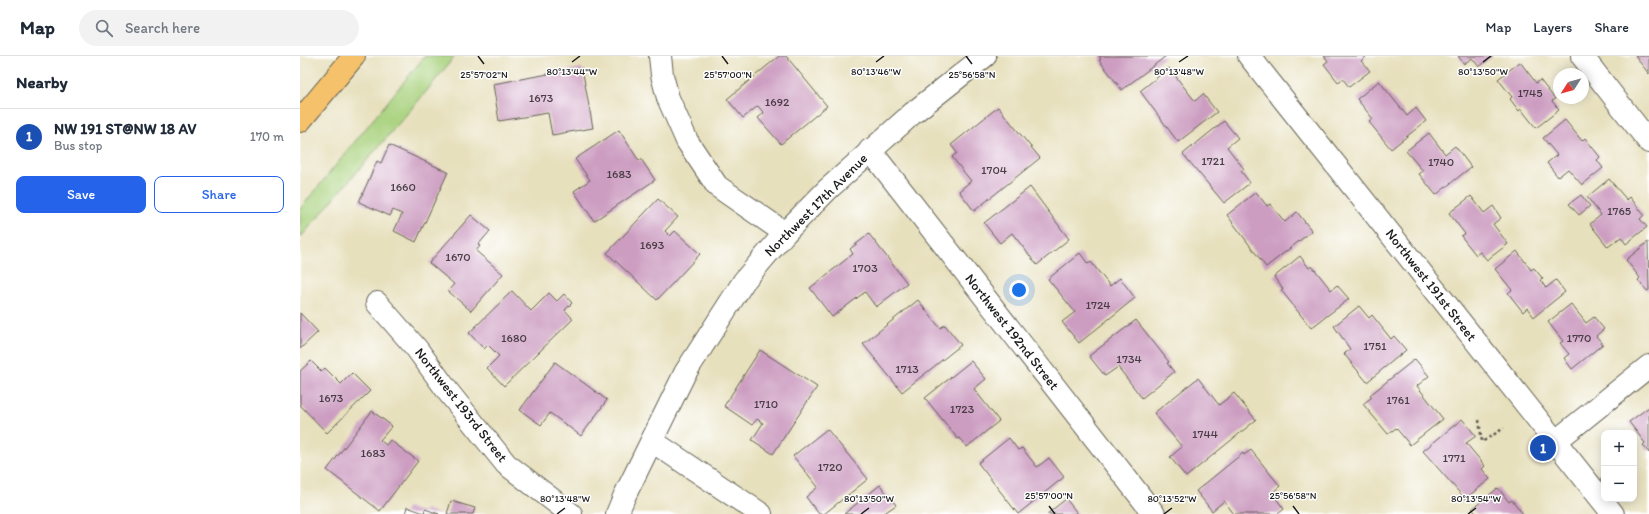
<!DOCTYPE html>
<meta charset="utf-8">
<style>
:root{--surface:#fff;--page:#f2f2f3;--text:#1f2937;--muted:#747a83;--line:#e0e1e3;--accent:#2563eb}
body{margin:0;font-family:Itim,sans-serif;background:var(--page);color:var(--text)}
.controls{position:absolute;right:12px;bottom:12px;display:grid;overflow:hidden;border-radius:8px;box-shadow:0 2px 10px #0003}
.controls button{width:36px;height:36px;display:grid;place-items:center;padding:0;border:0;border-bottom:1px solid var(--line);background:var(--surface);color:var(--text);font:20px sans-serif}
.compass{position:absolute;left:1253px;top:12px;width:36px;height:36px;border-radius:50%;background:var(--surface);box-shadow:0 2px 10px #0003;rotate:234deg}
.you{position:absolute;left:719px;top:234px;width:14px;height:14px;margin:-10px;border:3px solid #fff;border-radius:50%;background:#1a73e8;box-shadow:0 0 0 6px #1a73e833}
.badge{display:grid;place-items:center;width:26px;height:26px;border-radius:50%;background:var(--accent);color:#fff;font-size:13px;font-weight:700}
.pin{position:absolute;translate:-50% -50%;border:2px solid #fff;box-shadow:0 1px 4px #0006}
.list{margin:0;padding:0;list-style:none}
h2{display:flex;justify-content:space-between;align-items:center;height:52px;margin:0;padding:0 16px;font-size:17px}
h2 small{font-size:13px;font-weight:400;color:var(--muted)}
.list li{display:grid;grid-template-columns:26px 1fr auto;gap:12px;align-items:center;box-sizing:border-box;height:56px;padding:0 16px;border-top:1px solid var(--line)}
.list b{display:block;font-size:15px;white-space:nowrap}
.list p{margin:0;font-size:13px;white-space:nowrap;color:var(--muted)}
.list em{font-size:13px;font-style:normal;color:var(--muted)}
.actions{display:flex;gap:8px;padding:12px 16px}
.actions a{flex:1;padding:9px 0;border:1px solid var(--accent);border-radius:8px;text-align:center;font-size:14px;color:var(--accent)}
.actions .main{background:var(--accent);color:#fff}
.icon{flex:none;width:22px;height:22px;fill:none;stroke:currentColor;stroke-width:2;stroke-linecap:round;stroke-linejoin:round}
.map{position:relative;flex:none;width:1349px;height:458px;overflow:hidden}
header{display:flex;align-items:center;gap:24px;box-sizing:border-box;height:56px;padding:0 20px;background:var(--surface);border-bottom:1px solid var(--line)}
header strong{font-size:19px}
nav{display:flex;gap:22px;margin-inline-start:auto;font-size:14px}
.search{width:280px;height:36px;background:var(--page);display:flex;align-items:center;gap:10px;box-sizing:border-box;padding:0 14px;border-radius:22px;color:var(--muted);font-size:15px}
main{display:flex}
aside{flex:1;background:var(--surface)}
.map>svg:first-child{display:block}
.green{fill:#a8d17d;stroke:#62764c}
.building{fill:#cc9dc1}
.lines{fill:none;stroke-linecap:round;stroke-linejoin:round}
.minor-casing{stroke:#636154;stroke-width:24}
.highway-casing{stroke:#636154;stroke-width:24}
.path{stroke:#636154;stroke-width:2.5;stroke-dasharray:3 3;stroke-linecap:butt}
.minor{stroke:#fff;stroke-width:22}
.highway{stroke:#f5c16b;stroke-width:22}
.ticks{fill:none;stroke:#1c1c1c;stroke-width:1.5}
.labels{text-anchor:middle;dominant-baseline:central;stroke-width:3;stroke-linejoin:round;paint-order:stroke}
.number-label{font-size:12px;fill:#483c45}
.street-label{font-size:14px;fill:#1c1c1c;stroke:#fff}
.ticks-label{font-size:10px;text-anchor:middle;fill:#1c1c1c;stroke:#fff;stroke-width:3;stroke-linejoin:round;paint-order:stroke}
</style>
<header>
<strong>Map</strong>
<div class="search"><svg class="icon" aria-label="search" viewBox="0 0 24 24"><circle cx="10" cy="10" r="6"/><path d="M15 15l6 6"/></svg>Search here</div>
<nav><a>Map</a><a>Layers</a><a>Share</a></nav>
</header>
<main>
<aside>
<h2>Nearby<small></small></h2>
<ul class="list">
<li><span class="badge" style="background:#1a4fb4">1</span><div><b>NW 191 ST@NW 18 AV</b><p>Bus stop</p></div><em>170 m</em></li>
</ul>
<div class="actions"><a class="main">Save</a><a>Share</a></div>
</aside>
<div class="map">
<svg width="1349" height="458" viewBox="0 0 1349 458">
<rect width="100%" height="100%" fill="#fff"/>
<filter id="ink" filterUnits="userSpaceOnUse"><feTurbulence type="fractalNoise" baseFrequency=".025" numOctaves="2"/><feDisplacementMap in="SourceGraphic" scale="8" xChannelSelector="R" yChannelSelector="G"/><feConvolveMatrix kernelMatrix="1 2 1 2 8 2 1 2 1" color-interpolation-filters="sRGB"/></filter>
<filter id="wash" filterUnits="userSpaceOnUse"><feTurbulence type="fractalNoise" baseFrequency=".012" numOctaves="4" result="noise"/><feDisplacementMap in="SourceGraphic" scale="16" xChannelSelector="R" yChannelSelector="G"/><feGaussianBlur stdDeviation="0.9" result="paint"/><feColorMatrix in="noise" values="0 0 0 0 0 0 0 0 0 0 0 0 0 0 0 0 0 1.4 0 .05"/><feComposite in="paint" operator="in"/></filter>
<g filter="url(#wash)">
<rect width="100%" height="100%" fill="#e7e0bd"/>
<polygon class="green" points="125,0 155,0 125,37 0,182 0,153"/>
<g id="blocks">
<g class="building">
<polygon points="479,0 486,0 527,50 481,88 458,62 464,57 458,50 443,62 427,43"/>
<polygon points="799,0 866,0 822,34 799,4 801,3"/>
<polygon points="1024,0 1067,0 1061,5 1070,15 1049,31 1043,23 1038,26 1024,8 1028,5"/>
<polygon points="1158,0 1193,0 1179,11 1172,2 1164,8"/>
<polygon points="1335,0 1349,0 1349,18"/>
<polygon points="1220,6 1236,27 1240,24 1255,43 1252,45 1259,54 1236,72 1221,53 1219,55 1210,43 1212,41 1198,23"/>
<polygon points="282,12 293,72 252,79 248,57 199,65 193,28"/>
<polygon points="869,12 895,45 903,38 917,56 878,86 840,35"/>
<polygon points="1079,25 1107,60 1116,52 1126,65 1091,93 1069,66 1073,63 1057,43"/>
<polygon points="698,51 740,102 674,155 659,135 671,125 652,101 657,97 651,89"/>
<polygon points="1265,64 1282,85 1285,82 1300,101 1297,104 1303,112 1282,129 1268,113 1258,121 1247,107 1257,99 1243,82"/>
<polygon points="924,65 938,82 927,91 944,113 941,115 950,127 924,147 883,98"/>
<polygon points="319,74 339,105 341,103 355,124 294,165 274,135 290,124 275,103"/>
<polygon points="1129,77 1145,98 1155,90 1171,111 1136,139 1119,118 1123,115 1106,95"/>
<polygon points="89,89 148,116 116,186 94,175 102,158 93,154 90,160 59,146 77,105 81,107"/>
<polygon points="1309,123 1327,144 1330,141 1344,159 1340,163 1347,171 1326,188 1321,181 1308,191 1290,168 1301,159 1287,141"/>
<polygon points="730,131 769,183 737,209 712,177 700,187 684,167"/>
<polygon points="956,136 967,150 970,148 985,166 997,156 1012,175 966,211 927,159"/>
<polygon points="1281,139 1290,150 1279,159 1269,148"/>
<polygon points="1171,140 1184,157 1193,150 1201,162 1193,168 1208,188 1187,204 1180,196 1176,199 1161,180 1165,178 1149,157"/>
<polygon points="358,143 378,161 365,175 370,180 375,175 400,198 357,244 307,197"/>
<polygon points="171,159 190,175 178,189 180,190 176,195 203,218 171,255 148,235 154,228 129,207"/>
<polygon points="569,178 607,227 576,251 565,236 532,261 510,232 553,198 550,193"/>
<polygon points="1348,186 1349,234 1347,235 1338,224 1340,222 1326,204"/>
<polygon points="1217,195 1231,214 1234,212 1243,223 1240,224 1246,232 1256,224 1265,236 1234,261 1227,252 1223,256 1208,237 1212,234 1195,213"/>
<polygon points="780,197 788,208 791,206 810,230 820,222 835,242 779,287 762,266 775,256 748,223"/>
<polygon points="1000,200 1009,212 1012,210 1031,234 1037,229 1049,243 1011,272 981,234 983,233 974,221"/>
<polygon points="212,235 231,255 249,237 257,245 264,238 272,247 265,254 273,263 204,330 187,312 199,300 188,289 184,293 169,277"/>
<polygon points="618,244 640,272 645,269 661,289 602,336 563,288"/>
<polygon points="1271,248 1286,267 1294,261 1304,273 1296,280 1303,288 1272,313 1264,302 1269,298 1260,287 1263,285 1248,266"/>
<polygon points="1059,250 1069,262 1072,259 1091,283 1094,280 1106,294 1067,326 1044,298 1050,293 1034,270"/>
<polygon points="0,257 18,276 0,293"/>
<polygon points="836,264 869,306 867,307 874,316 842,342 818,311 805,320 789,300"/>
<polygon points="460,294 517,331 473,398 452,384 463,367 457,363 452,369 424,350"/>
<polygon points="1115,303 1129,320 1117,330 1143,363 1110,389 1096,372 1088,378 1063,348 1072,341 1070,339"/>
<polygon points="11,305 22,316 25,312 41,328 52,317 70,335 27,377 0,349 0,315"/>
<polygon points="671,305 686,323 674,333 699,365 667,391 660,382 658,383 625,342"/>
<polygon points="255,306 307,344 281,380 250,357 241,369 220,354"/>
<polygon points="898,322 919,349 934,337 956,364 886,421 870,401 882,391 854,357"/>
<polygon points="1349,351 1349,397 1343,389 1345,387 1329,366"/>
<polygon points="72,355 92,370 80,384 86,389 90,384 118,405 80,455 27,414"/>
<polygon points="1162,363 1176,380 1166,387 1185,410 1182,413 1190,423 1165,443 1123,395"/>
<polygon points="527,373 568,423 524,458 519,458 506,441 518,431 493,400"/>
<polygon points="709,382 718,394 722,392 737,411 749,402 764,421 718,458 678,407"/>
<polygon points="951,394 980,430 972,437 984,453 978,458 934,458 924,445 912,455 896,435 943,397 944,399"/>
<polygon points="580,429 596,449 583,458 544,458"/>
<polygon points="1198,432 1209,446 1212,444 1223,458 1177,458 1172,453"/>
<polygon points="766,443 778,458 747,458"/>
<polygon points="151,445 175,452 173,458 147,458"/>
<polygon points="107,451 124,457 125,453 139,458 105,458"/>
</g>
</g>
</g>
<g filter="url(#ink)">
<use href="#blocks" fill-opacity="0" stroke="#636154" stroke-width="1"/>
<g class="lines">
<defs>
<g id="minor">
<polyline points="360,0 362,19 368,42 387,85 417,130 485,177"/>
<polyline points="949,0 1313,458"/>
<polyline points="1282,0 1349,86"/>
<polyline points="570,94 854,458"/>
<polyline points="77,247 117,293 149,337 206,408 271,458"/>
<polyline points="352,385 461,458"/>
<polyline points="1256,385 1349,310"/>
<polyline points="317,458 324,441 385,317 444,225 485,177 528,133 613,57 685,0"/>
</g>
<polyline id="highway" points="0,65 54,0"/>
</defs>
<use href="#minor" class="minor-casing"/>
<use href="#highway" class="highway-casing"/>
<polyline class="path" points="1179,364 1182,386 1204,372"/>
<use href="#minor" class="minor"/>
<use href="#highway" class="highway"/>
</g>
</g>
<path class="ticks" d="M178,0L184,8M422,0L428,8M666,0L672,8M272,6L280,0M576,6L584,0M879,6L888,0M1183,6L1191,0M749,450L755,458M993,450L999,458M257,458L265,452M561,458L569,452M864,458L872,452M1168,458L1176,452"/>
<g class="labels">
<g class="number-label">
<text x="1230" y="37">1745</text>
<text x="241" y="42">1673</text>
<text x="477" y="46">1692</text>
<text x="913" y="105">1721</text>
<text x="1141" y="106">1740</text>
<text x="694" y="114">1704</text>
<text x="319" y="118">1683</text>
<text x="103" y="131">1660</text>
<text x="1319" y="155">1765</text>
<text x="352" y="189">1693</text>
<text x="158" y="201">1670</text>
<text x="565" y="212">1703</text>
<text x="798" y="249">1724</text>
<text x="214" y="282">1680</text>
<text x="1279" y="282">1770</text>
<text x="1075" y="290">1751</text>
<text x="829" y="303">1734</text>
<text x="607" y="313">1713</text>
<text x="31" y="342">1673</text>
<text x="1098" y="344">1761</text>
<text x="466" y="348">1710</text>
<text x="662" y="353">1723</text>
<text x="905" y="378">1744</text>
<text x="73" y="397">1683</text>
<text x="1154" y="402">1771</text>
<text x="530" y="411">1720</text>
</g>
<g class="street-label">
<text transform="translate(516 149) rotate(-45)">Northwest 17th Avenue</text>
<text transform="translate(1131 229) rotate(52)">Northwest 191st Street</text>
<text transform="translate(712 276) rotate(52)">Northwest 192nd Street</text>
<text transform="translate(161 349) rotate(52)">Northwest 193rd Street</text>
</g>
</g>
<g class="ticks-label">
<text x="576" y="19">80°13'46"W</text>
<text x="272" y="19">80°13'44"W</text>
<text x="879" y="19">80°13'48"W</text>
<text x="1183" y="19">80°13'50"W</text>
<text x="184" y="22">25°57'02"N</text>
<text x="428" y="22">25°57'00"N</text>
<text x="672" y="22">25°56'58"N</text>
<text x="749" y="443">25°57'00"N</text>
<text x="993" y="443">25°56'58"N</text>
<text x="265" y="446">80°13'48"W</text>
<text x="569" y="446">80°13'50"W</text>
<text x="872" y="446">80°13'52"W</text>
<text x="1176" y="446">80°13'54"W</text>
</g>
</svg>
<div class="controls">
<button>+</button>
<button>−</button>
</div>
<svg class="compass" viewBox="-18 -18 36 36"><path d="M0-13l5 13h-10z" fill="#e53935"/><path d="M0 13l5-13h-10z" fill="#747a83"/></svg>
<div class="you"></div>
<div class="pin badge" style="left:1243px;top:392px;background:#1a4fb4">1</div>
</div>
</main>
